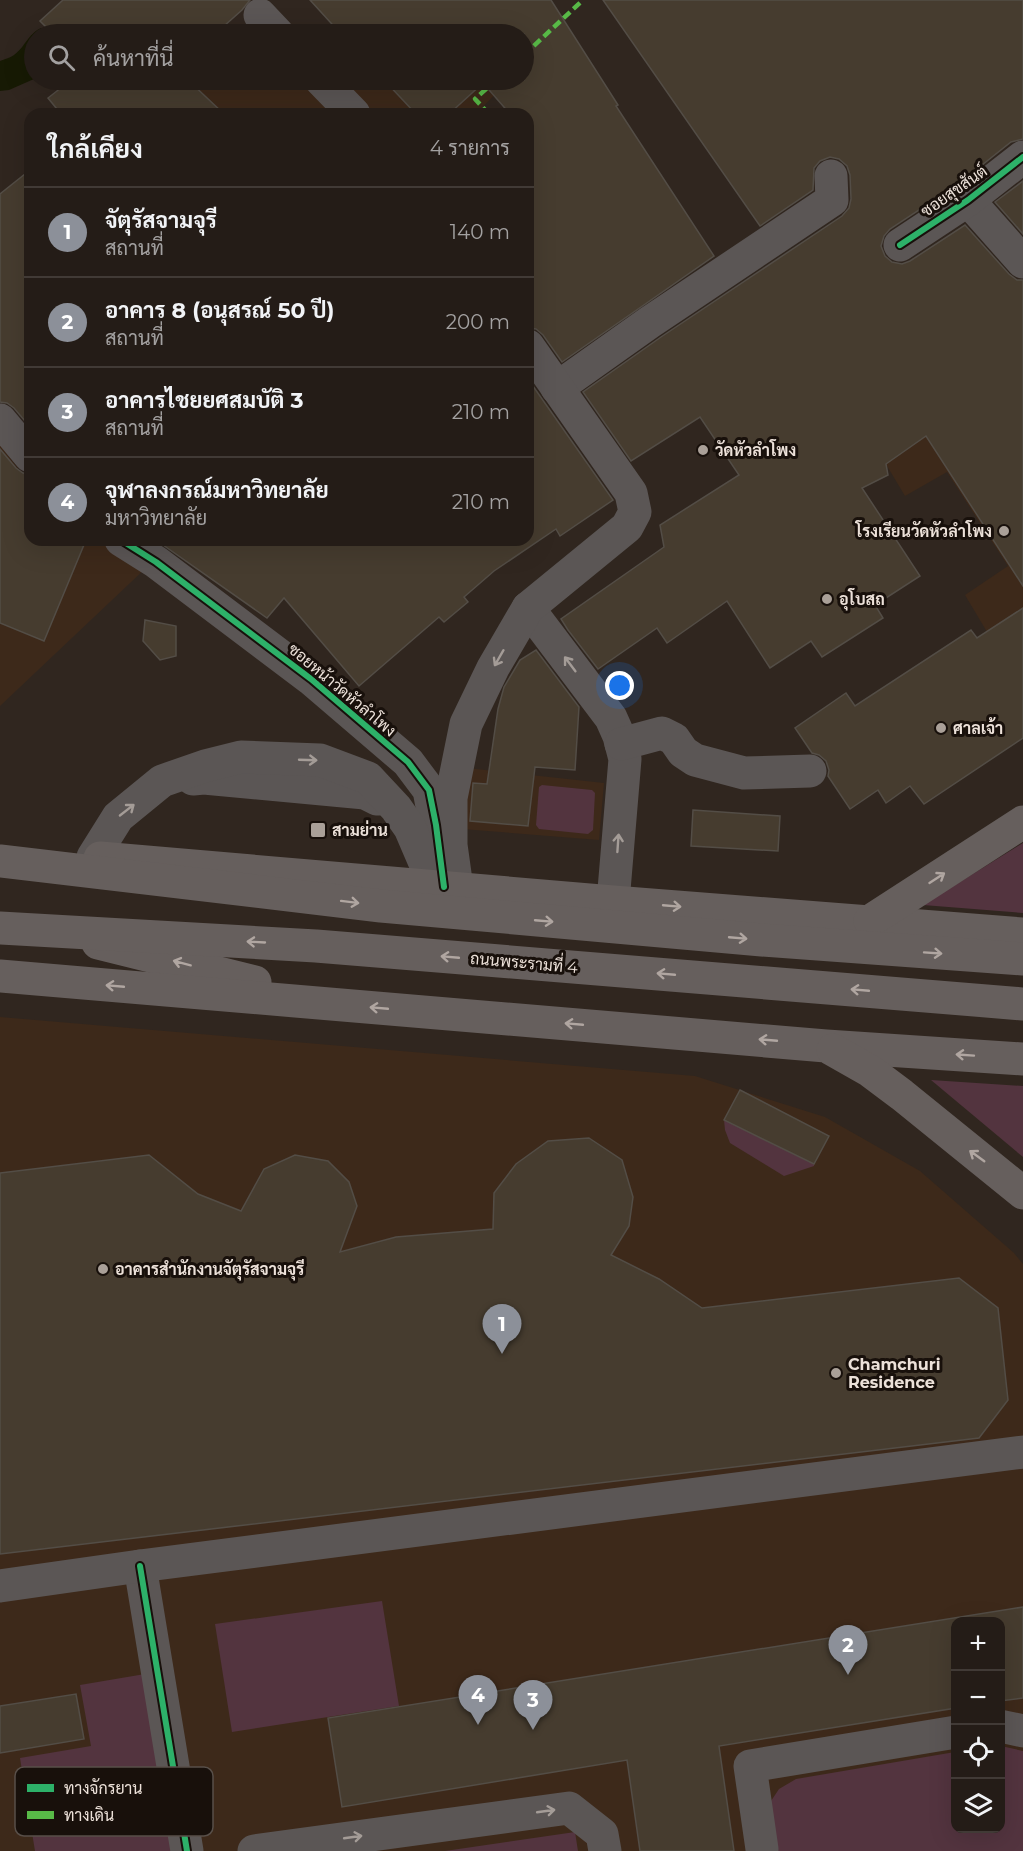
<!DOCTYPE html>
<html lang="th">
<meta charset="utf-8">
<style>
:root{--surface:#241c17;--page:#302924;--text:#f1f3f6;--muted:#a3a1a1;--line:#413a36;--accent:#8c9099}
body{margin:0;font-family:Montserrat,Sarabun,sans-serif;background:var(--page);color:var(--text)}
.controls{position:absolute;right:18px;bottom:18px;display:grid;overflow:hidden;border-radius:12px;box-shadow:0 6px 24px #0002}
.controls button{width:54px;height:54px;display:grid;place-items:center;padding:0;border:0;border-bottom:2px solid var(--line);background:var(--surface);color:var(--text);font:30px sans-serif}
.you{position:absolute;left:620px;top:686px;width:21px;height:21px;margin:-15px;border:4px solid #fff;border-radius:50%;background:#1a73e8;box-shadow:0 0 0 9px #1a73e833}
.badge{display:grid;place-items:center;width:39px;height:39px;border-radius:50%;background:var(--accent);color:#fff;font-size:20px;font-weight:700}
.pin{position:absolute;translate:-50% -50px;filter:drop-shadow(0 2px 3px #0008)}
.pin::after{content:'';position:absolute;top:32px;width:21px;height:18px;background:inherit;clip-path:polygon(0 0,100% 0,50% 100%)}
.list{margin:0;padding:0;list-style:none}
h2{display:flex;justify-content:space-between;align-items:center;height:78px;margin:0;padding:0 24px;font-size:26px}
h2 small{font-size:20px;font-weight:400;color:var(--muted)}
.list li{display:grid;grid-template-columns:39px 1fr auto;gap:18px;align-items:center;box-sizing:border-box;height:90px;padding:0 24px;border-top:2px solid var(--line)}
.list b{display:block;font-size:22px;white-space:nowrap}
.list p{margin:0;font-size:20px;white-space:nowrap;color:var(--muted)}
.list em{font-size:20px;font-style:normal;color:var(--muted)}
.icon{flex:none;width:33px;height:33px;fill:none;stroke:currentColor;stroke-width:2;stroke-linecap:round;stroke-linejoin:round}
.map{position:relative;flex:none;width:1023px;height:1851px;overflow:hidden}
.search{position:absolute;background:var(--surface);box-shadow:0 6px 24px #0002;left:24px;top:24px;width:510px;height:66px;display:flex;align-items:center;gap:15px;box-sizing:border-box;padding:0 21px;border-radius:33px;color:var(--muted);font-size:22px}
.panel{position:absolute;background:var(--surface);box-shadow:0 6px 24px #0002;left:24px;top:108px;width:510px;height:438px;border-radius:18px}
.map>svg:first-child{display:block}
.built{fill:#3d291a;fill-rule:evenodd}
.green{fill:#53343f}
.water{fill:#171a04}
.building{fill:#463c2f;stroke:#534d46;stroke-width:1.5}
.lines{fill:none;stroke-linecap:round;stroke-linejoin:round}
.minor{stroke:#5b5655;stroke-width:33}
.major{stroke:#665f5d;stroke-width:33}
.major-bridge{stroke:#665f5d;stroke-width:33}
.quiet{stroke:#58b947;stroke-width:4.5;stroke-dasharray:9 4.5;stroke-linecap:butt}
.cycleway-casing{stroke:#18100b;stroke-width:10}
.cycleway{stroke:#2db169;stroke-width:6}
.oneway{stroke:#a49c97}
.oneway2{stroke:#b0a6a1}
.poi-dot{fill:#aaa098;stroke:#18100b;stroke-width:2}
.labels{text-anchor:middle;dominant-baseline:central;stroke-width:6;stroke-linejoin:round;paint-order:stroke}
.street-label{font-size:16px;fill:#ece1d9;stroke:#18100b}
.poi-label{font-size:16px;font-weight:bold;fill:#ece1d9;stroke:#18100b;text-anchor:start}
.key{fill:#18100b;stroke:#584f49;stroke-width:1.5}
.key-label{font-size:16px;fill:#ece1d9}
</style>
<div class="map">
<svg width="1023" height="1851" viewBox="0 0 1023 1851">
<rect width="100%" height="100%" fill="#30261f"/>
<g class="built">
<polygon points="107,80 509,80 476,114 139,114"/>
<polygon points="1023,387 1023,692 965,595 1008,566 947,472 905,496 865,429"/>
<polygon points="0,445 30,484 30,540 101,540 148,566 0,706"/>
<polygon points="467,768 604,783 599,840 462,829"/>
<path d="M0,1017L695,1076L825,1117L920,1171L1014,1253L1023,1264V1851H0ZM956,1622H1000V1828H956Z"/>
</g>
<g class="green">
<polygon points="542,785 592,790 595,793 593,830 588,834 539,829 536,825 539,787"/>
<polygon points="1023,843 1023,913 923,905"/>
<polygon points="931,1080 1023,1086 1023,1157"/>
<polygon points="724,1120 814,1164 814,1166 784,1176 730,1143 725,1130"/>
<polygon points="382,1601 399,1706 232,1732 215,1624"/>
<polygon points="145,1674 175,1851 35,1851 20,1758 91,1746 80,1685"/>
<polygon points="1001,1746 1023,1751 1023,1851 775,1851 769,1804 779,1789 796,1779 955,1752 956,1828 1000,1828"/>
<polygon points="575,1832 578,1851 445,1851"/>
</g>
<path class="water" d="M41,28L45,34H34V79L9,90L0,91V61C4,59 10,58 14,55C26,46 27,35 41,28Z"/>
<g class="building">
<polygon points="63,0 250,0 242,10 215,34 53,34 40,21"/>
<polygon points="310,0 551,0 618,105 616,106 714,256 562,362 543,335 536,329 528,328 528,114 510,114 483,83 449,114 416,114 384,80 524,80 524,34 341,34"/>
<polygon points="603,0 1023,0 1023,139 1011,142 957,185 890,229 884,236 881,246 885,256 892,262 902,264 910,261 965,225 1009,274 1017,280 1023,280 1023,586 926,436 886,464 888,475 862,488 920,576 875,605 883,618 822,657 811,641 770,668 727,601 667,643 657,628 598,669 568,630 561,619 664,547 660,525 739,475 700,417 631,461 583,392 661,337 842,216 849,208 851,199 850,175 847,166 839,159 830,157 820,161 814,168 813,190 760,226"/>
<polygon points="71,80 188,80 224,114 61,114 48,98"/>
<polygon points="30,170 30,427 14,408 7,403 0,402 0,194"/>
<polygon points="1023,181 1023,234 995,202"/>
<polygon points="528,379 613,500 560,536 556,529 494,571 464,597 468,602 444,622 439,617 359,686 284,598 267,618 156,540 528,540"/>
<polygon points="0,449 16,468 23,473 30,474 30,540 86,540 44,641 0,623"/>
<polygon points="1023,608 1023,738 924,804 910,786 886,803 878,790 850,809 828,776 829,770 826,761 819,755 812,753 795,728 846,693 855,706 971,630 977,638"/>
<polygon points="145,620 176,626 176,656 160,660 143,641"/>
<polygon points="536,650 579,707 575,770 535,767 528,826 470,821 473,783 487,784 498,709 504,687 520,660"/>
<polygon points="693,810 780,816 778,851 691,846"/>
<polygon points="740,1090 829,1136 814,1164 724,1120"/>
<polygon points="589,1138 622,1160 633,1197 629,1226 611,1255 659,1279 702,1308 959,1278 998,1308 1008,1400 979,1438 0,1554 0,1173 149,1155 198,1194 241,1211 264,1169 295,1155 328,1161 349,1182 357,1206 340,1252 396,1237 493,1229 494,1193 516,1164 548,1141"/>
<polygon points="1023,1607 1023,1698 1000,1701 1000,1622 956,1622 956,1708 719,1746 734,1851 640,1851 627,1760 342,1807 328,1718"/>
<polygon points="76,1694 84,1739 0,1753 0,1706"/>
</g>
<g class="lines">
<g class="minor">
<polyline points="260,15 278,34"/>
<polyline points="321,80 354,114"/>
<polyline points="968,200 1023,262"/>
<polyline points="900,245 968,200 1023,157"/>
<polyline points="557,388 650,322 832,200 831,176"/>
<polyline points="0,420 30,456"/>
<polyline points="121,540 156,562 311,679 408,762 429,790 437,833"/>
<polyline points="528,608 611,718 619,736 625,759 613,902"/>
<polyline points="621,744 662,733 674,739 683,752 695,760 744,773 810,771"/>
<polyline points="193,779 204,778 365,793 377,799"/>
<polyline points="93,857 118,817 162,781 205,766 241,757 320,760 368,778 396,808 410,828 425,863 430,886"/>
<polyline points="457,888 451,845 451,798 466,724 493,668 528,608 627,527 635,512 631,493 528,346"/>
<polyline points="140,1566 187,1851"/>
<polyline points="0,1586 140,1566 1023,1452"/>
<polyline points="1000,1726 1023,1731"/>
<polyline points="762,1849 750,1766 956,1732"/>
<polyline points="254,1851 569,1808 602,1834 605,1851"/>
</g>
<g class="major">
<polyline points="100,858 613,902 1023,934"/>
<polyline points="870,921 1023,822"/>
<polyline points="98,943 255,982"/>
<polyline points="0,976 826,1046 1023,1059"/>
<polyline points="833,1050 870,1071 902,1095 1023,1193"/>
</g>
<g class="major-bridge">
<polyline points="0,861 381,906 762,940 1023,959"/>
<polyline points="0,928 316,946 1023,1004"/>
</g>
<g class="quiet">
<polyline points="524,55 583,0"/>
<polyline points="489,114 475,99 496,80"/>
</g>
<defs>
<g id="cycleway">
<polyline points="900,245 968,200 1023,157"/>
<polyline points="121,540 156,562 311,679 408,762 429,790 436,825 444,887"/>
<polyline points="140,1566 187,1851"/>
</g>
</defs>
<use href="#cycleway" class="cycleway-casing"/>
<use href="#cycleway" class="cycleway"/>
</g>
<defs><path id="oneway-shaft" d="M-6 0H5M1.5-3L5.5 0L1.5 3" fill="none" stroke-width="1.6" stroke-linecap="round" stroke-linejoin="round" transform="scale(1.5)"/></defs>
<g class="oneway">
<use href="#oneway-shaft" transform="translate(499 658) rotate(120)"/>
<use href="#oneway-shaft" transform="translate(570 664) rotate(-127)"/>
<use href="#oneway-shaft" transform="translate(308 760) rotate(2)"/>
<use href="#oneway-shaft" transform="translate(127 810) rotate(-38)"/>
<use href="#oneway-shaft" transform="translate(618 843) rotate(-86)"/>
<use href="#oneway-shaft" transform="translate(546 1811) rotate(-8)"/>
<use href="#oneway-shaft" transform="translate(353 1837) rotate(-8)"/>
</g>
<g class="oneway2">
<use href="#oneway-shaft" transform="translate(937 878) rotate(-33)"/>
<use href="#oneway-shaft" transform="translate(350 902) rotate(7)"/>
<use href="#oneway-shaft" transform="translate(672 906) rotate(5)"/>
<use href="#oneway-shaft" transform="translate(544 921) rotate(5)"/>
<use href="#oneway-shaft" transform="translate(738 938) rotate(5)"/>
<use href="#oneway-shaft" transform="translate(256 942) rotate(-177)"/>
<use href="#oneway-shaft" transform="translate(933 953) rotate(4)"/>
<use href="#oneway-shaft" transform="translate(450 957) rotate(-175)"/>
<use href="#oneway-shaft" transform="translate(182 963) rotate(-165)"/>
<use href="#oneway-shaft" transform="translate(666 974) rotate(-175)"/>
<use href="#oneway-shaft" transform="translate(115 986) rotate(-175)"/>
<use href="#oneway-shaft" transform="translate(860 990) rotate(-175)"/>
<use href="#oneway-shaft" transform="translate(379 1008) rotate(-175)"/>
<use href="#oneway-shaft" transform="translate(574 1024) rotate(-175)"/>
<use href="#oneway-shaft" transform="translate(768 1040) rotate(-175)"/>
<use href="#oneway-shaft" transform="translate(965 1055) rotate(-176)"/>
<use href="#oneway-shaft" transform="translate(977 1156) rotate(-144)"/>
</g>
<g class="poi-dot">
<circle cx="703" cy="450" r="6"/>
<circle cx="1004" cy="531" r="6"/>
<circle cx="827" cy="599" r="6"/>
<circle cx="941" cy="728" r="6"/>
<rect x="310" y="822" width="16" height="16" rx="3"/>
<circle cx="103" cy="1269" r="6"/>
<circle cx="836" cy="1373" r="6"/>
</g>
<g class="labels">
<g class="street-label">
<text transform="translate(954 191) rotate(-35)">ซอยสุขสันต์</text>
<text transform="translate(342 690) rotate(40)">ซอยหน้าวัดหัวลำโพง</text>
<text transform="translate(524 963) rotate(5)">ถนนพระรามที่ 4</text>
</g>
<g class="poi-label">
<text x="715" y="450">วัดหัวลำโพง</text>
<text x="992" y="531" text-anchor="end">โรงเรียนวัดหัวลำโพง</text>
<text x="839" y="599">อุโบสถ</text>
<text x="953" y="728">ศาลเจ้า</text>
<text x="332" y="830">สามย่าน</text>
<text x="115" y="1269">อาคารสำนักงานจัตุรัสจามจุรี</text>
<text x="848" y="1364">Chamchuri<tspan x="848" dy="18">Residence</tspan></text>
</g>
</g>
<rect x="15" y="1767" width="198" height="69" rx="9" class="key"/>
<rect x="27" y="1784" width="27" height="8" fill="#2db169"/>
<rect x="27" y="1811" width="27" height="8" fill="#58b947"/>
<g class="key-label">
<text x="64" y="1794">ทางจักรยาน</text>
<text x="64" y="1821">ทางเดิน</text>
</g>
</svg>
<div class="controls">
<button>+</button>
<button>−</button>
<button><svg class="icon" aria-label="locate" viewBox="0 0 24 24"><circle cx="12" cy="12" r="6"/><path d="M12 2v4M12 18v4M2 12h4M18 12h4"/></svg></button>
<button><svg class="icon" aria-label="layers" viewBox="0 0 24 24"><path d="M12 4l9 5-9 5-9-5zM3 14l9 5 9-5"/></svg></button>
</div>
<div class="you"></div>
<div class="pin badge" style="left:502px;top:1354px">1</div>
<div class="pin badge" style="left:848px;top:1675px">2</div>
<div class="pin badge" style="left:533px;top:1730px">3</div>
<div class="pin badge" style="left:478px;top:1725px">4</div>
<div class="search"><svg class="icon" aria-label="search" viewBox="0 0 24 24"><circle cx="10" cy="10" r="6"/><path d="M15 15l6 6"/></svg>ค้นหาที่นี่</div>
<section class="panel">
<h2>ใกล้เคียง<small>4 รายการ</small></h2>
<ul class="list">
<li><span class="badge">1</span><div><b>จัตุรัสจามจุรี</b><p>สถานที่</p></div><em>140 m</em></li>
<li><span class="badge">2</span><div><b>อาคาร 8 (อนุสรณ์ 50 ปี)</b><p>สถานที่</p></div><em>200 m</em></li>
<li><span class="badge">3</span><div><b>อาคารไชยยศสมบัติ 3</b><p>สถานที่</p></div><em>210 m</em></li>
<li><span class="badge">4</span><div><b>จุฬาลงกรณ์มหาวิทยาลัย</b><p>มหาวิทยาลัย</p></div><em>210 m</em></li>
</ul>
</section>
</div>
